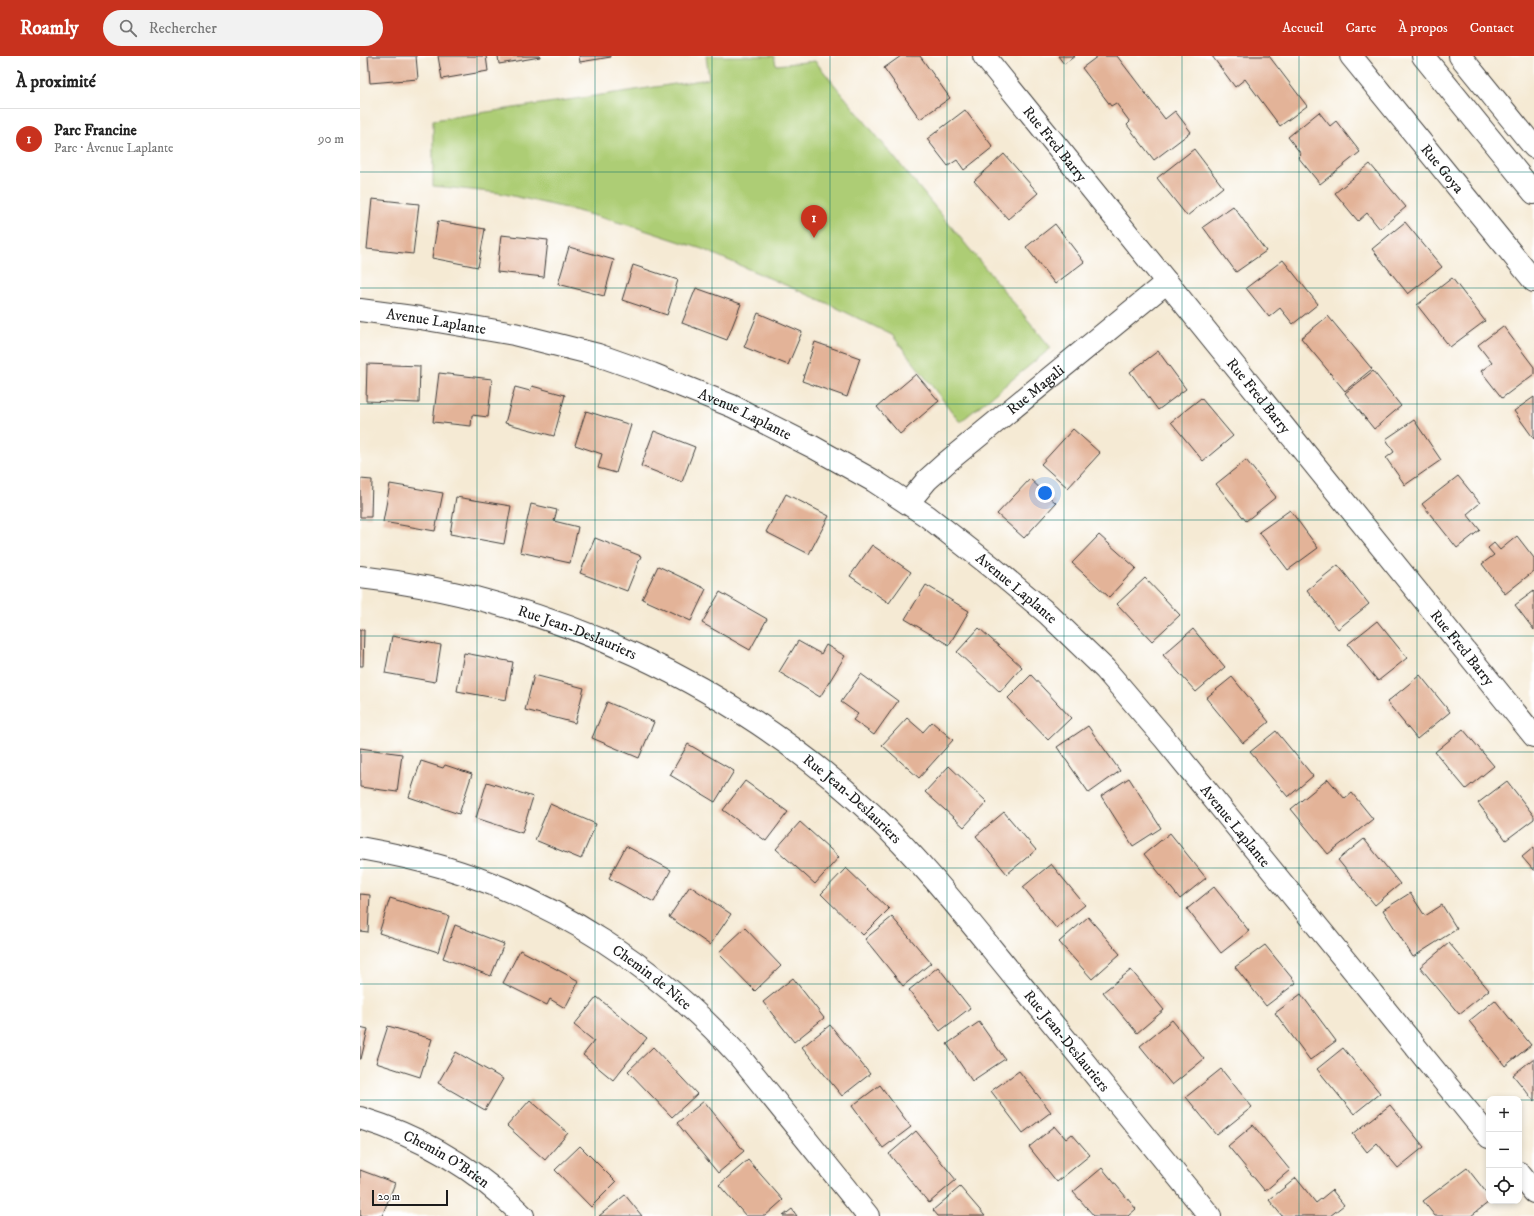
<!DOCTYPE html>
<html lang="fr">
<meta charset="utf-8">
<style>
:root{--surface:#fff;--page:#f2f2f2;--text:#222;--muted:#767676;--line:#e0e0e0;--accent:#c8321e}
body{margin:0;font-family:"IM FELL DW Pica",serif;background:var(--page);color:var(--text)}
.controls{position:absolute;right:12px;bottom:12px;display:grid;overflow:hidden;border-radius:8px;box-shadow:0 2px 6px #0003}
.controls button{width:36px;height:36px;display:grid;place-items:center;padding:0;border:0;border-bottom:1px solid var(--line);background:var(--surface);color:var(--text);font:20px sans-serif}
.scale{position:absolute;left:12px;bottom:10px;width:76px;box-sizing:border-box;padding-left:4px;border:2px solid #1c1c1c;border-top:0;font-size:11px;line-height:14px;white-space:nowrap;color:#1c1c1c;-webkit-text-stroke:3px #fff;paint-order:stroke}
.you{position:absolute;left:685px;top:437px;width:14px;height:14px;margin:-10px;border:3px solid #fff;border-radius:50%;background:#1a73e8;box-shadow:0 0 0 6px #1a73e833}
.badge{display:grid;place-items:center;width:26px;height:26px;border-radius:50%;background:var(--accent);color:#fff;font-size:13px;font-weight:700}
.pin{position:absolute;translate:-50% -33px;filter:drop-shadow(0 1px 2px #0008)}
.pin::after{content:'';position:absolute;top:21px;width:14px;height:12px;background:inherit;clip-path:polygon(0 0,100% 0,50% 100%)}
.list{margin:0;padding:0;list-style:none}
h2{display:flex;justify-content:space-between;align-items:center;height:52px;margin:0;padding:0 16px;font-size:17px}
h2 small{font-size:13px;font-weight:400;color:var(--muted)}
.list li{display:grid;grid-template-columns:26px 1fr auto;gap:12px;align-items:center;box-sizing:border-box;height:60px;padding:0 16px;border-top:1px solid var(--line)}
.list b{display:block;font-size:15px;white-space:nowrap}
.list p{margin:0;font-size:13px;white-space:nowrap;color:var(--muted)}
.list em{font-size:13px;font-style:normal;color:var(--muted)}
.icon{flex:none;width:22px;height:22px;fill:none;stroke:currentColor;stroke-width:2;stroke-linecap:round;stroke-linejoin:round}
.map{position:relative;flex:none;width:1174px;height:1160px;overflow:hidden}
header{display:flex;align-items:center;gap:24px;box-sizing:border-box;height:56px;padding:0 20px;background:var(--accent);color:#fff}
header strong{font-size:19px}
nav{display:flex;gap:22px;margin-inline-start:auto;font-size:14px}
.search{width:280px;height:36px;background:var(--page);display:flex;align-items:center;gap:10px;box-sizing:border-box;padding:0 14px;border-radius:22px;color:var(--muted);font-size:15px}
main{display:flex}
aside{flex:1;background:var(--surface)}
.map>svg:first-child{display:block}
.green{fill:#adcd75;stroke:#647448}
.building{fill:#e3b398}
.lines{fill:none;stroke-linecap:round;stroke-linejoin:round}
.street-casing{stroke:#3d3b38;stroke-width:24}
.street{stroke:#fff;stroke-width:22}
.grid{fill:none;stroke:#0f766e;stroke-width:1;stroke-opacity:0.55}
.labels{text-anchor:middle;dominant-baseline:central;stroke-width:3.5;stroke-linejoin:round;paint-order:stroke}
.street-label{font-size:15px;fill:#1c1c1c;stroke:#fff}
</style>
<header>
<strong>Roamly</strong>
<div class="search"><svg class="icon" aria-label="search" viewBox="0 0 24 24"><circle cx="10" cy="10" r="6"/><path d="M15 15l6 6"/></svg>Rechercher</div>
<nav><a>Accueil</a><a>Carte</a><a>À propos</a><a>Contact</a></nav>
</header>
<main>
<aside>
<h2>À proximité<small></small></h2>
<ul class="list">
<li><span class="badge">1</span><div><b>Parc Francine</b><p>Parc · Avenue Laplante</p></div><em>90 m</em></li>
</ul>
</aside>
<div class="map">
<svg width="1174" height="1160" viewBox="0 0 1174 1160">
<rect width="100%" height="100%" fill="#fff"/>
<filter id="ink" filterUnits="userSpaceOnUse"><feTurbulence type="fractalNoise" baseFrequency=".025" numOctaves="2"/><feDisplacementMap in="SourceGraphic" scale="8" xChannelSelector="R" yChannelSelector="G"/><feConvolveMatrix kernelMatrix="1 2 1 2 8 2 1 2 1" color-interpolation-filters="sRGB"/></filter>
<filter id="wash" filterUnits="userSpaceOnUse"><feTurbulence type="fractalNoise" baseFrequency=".012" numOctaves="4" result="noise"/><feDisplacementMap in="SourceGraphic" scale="16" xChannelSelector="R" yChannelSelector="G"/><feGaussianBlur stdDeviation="0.9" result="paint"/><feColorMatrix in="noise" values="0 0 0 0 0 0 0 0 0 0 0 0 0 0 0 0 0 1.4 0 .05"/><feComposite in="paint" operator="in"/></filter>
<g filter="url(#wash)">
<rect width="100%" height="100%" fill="#f5ead4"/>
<polygon class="green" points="346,0 414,0 416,9 455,5 691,292 600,366 532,279 467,247 342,193 275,171 210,153 140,137 73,130 73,64 349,23"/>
<g id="blocks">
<g class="building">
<polygon points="8,0 56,0 58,23 10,27"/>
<polygon points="78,0 126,0 128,15 82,23"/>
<polygon points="138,0 180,0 180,1 139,8"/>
<polygon points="219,0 251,0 251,1 220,6"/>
<polygon points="541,0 560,0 590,42 560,63 524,12"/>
<polygon points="698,0 715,0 704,8"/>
<polygon points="738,0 757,0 805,63 815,55 831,76 794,104 767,69 770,66 756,47 751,50 722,12"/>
<polygon points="852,0 909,0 947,50 920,70 885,23 875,31"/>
<polygon points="605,54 633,91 604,114 597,104 588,110 567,83"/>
<polygon points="959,56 970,70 976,65 1000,96 960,128 938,101 941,98 928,81"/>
<polygon points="834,93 863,131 827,160 797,122"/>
<polygon points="644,98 678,137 648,163 614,125"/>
<polygon points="1010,108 1046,151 1020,173 1007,157 998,165 975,137"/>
<polygon points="12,143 59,148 53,198 7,193"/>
<polygon points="873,150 906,195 876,216 843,171"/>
<polygon points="78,165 125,173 118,211 72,202"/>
<polygon points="1045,166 1082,211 1048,238 1012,193"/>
<polygon points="695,168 724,206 695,228 666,191"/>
<polygon points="141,179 188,184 184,221 137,216"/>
<polygon points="209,191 254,204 244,240 198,228"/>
<polygon points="923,204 958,248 933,268 920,252 909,261 886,232"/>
<polygon points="273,209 318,224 307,259 262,244"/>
<polygon points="1092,222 1125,265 1090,291 1057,249"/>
<polygon points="336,232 381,248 367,284 322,267"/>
<polygon points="398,257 442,276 428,309 384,291"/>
<polygon points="968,260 1012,313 985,335 941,282"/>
<polygon points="1143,270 1174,311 1174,318 1142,342 1121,315 1132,307 1118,289"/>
<polygon points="455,286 500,302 487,341 442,325"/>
<polygon points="798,295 826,333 798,354 770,316"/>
<polygon points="7,308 60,310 59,347 6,345"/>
<polygon points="1013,315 1041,350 1014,373 985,337"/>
<polygon points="79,317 132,323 128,361 112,359 111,370 73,366"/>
<polygon points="556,318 579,345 540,378 517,351"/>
<polygon points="172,330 205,339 194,380 145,367 155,331 170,335"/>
<polygon points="1174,341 1174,383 1154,355"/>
<polygon points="841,342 873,380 843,405 811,366"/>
<polygon points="226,355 271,369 256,417 238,412 242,398 215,389"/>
<polygon points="1054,364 1081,404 1045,429 1026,402 1034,396 1026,383"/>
<polygon points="713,373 740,397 708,432 681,408"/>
<polygon points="294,375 335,391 322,426 281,410"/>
<polygon points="886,404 916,441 886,465 856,428"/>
<polygon points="1098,420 1120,447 1107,458 1120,474 1097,492 1062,448"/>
<polygon points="0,423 12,424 11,461 0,461"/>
<polygon points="670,423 696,447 664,482 637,458"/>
<polygon points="30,428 83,437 75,475 23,466"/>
<polygon points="426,438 469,460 449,498 406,476"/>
<polygon points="96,441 151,450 144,488 90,478"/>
<polygon points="171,448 197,454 194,465 218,471 210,507 160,496"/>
<polygon points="930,454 958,492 928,514 899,476"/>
<polygon points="739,479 776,512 749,541 712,507"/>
<polygon points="1157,480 1174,502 1174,515 1145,538 1122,508 1134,499 1128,492 1134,487 1140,494"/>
<polygon points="235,482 281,500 267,535 220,517"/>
<polygon points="512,489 551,516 529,547 490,520"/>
<polygon points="978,509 1009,548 978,573 947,534"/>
<polygon points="298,510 346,533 331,565 282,543"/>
<polygon points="785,522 820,559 792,585 757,548"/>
<polygon points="566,529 609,555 589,589 545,563"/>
<polygon points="1174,535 1174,574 1155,549"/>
<polygon points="360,536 407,563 390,594 342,567"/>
<polygon points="1017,565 1047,602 1018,625 988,588"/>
<polygon points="619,572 662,611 640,636 597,596"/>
<polygon points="833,573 865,611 836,636 803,599"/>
<polygon points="0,574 4,574 3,610 0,610"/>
<polygon points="32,580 81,589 75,626 25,617"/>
<polygon points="438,585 461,598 466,589 485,600 460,641 419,616"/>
<polygon points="104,597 153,606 146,644 97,635"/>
<polygon points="501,618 538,645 514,679 493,664 498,658 481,646"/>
<polygon points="174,619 224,632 215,667 165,654"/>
<polygon points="671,619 711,662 688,684 648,642"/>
<polygon points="1060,619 1090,656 1057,683 1027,646"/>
<polygon points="872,621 909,666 883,687 846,642"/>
<polygon points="247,646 294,666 279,702 232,682"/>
<polygon points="547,662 563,676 572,666 593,684 559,722 522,689"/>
<polygon points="728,670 760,715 729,737 697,691"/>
<polygon points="1103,673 1134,710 1106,733 1075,696"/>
<polygon points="916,675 953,720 928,741 890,696"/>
<polygon points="328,688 374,715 355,746 310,719"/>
<polygon points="0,692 42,698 37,736 0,731"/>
<polygon points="61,705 83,712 85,709 112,718 99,758 49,741"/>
<polygon points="589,710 627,746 604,771 565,736"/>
<polygon points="769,722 801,772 773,790 741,740"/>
<polygon points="968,723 985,743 992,737 1013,763 968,798 931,753"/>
<polygon points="385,725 428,756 406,785 363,754"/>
<polygon points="1147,725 1174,760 1174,763 1146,784 1118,747"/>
<polygon points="127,726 173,741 162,777 116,762"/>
<polygon points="190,748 236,768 221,803 175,784"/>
<polygon points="644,756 676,794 647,818 616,780"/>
<polygon points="440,766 479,801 455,828 416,793"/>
<polygon points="810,777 846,822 820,843 784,798"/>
<polygon points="1004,783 1040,828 1015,849 978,804"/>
<polygon points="266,790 311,814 294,846 249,822"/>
<polygon points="1174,791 1174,815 1162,801"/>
<polygon points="691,808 725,849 696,872 663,831"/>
<polygon points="486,812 529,853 503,879 461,838"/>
<polygon points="330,830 371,858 350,889 309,861"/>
<polygon points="854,831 889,875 861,897 827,853"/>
<polygon points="1050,837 1065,860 1082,849 1097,873 1053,901 1023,854"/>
<polygon points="0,838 10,839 8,876 0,875"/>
<polygon points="30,842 89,860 78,896 19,877"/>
<polygon points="532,861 571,907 543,930 505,883"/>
<polygon points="728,861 760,898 732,923 699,886"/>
<polygon points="95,869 144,888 131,920 83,902"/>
<polygon points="385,872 421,910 395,935 358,897"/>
<polygon points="1089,887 1129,934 1099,958 1060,911"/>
<polygon points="905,889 936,927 906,950 875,911"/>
<polygon points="160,894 219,925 205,952 190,943 187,949 143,927"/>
<polygon points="578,911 610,952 580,975 549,934"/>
<polygon points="771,914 804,954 777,977 743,936"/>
<polygon points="433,922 464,962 434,986 403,946"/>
<polygon points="941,938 976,985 950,1004 915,957"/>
<polygon points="237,941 287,982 253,1024 223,999 234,985 214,969"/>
<polygon points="1135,944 1171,989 1145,1010 1109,965"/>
<polygon points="812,964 844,1003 812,1029 780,990"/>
<polygon points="619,966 645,1003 612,1025 587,988"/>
<polygon points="470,969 510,1018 482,1040 442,991"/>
<polygon points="28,970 72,983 60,1021 16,1007"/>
<polygon points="0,971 8,973 1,1003 0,1003"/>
<polygon points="293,991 337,1038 312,1061 268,1015"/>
<polygon points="983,992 1020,1037 994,1058 957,1013"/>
<polygon points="96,996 143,1023 125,1054 78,1027"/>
<polygon points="1174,1002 1174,1045 1153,1019"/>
<polygon points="861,1013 892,1051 857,1079 826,1041"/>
<polygon points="659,1015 691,1056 663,1077 631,1035"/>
<polygon points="520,1029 551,1071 523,1092 492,1050"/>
<polygon points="170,1044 208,1077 185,1104 147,1070"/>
<polygon points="344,1045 384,1095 358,1117 317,1067"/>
<polygon points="1030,1049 1064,1091 1038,1112 1017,1087 1007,1096 993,1078"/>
<polygon points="893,1069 930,1114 905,1135 868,1090"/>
<polygon points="695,1070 706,1083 712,1078 730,1099 697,1126 669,1091"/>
<polygon points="556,1075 596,1124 569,1147 529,1098"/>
<polygon points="220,1090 256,1126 231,1151 195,1114"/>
<polygon points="388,1104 423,1144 405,1160 386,1160 359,1129"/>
<polygon points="742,1112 776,1153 768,1160 734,1160 713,1136"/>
<polygon points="1107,1112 1129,1140 1129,1146 1111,1160 1075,1160 1063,1145"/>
<polygon points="0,1114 35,1127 22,1160 0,1160"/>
<polygon points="936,1122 956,1147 972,1134 984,1149 970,1160 922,1160 909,1144"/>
<polygon points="600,1131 625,1160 578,1160 573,1154"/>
<polygon points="265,1139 282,1160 239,1160"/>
<polygon points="432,1153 437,1160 423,1160"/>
</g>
</g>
</g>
<g filter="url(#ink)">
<use href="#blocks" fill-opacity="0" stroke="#3d3b38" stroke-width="1"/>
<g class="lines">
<defs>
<g id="street">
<path id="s1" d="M624,0L1174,680"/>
<path id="s2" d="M991,0L1174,225"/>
<polyline points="1063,0 1174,137"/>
<polyline points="1100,0 1174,91"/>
<path id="s3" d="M0,254L60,262L154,278L238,299L292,318L372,350L453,391L514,425L567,460L632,511L688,558L745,613L804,682L1129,1081"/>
<path id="s4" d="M548,447L567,424L587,406L807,226"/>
<path id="s5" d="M0,521C191,543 372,627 512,758C566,809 611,868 658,925C722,1003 786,1082 850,1160"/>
<path id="s6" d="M0,792C28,797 56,803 83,811C197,845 299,912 379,1000L508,1160"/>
<path id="s7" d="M0,1062C62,1081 118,1114 163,1160"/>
<polyline points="1159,1117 1174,1136"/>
</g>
</defs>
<use href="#street" class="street-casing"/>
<use href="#street" class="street"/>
</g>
</g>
<path class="grid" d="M117,0V1160M235,0V1160M352,0V1160M470,0V1160M587,0V1160M704,0V1160M822,0V1160M939,0V1160M1057,0V1160M0,116H1174M0,232H1174M0,348H1174M0,464H1174M0,580H1174M0,696H1174M0,812H1174M0,928H1174M0,1044H1129M1159,1044H1174"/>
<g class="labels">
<g class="street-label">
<text stroke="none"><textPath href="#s1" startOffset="113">Rue Fred Barry</textPath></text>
<text stroke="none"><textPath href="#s2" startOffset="145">Rue Goya</textPath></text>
<text stroke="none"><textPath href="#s3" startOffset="77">Avenue Laplante</textPath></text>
<text stroke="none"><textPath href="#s4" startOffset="171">Rue Magali</textPath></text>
<text stroke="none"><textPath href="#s1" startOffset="437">Rue Fred Barry</textPath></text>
<text stroke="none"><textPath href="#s3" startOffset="401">Avenue Laplante</textPath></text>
<text stroke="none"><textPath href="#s3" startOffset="725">Avenue Laplante</textPath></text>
<text stroke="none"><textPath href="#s5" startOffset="225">Rue Jean-Deslauriers</textPath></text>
<text stroke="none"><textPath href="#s1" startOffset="761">Rue Fred Barry</textPath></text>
<text stroke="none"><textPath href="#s5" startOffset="549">Rue Jean-Deslauriers</textPath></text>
<text stroke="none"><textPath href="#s3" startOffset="1049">Avenue Laplante</textPath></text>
<text stroke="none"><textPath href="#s6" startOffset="323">Chemin de Nice</textPath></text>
<text stroke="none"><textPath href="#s5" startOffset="873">Rue Jean-Deslauriers</textPath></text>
<text stroke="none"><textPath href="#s7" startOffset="96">Chemin O'Brien</textPath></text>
</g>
</g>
</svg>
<div class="controls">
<button>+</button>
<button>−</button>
<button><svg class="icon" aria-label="locate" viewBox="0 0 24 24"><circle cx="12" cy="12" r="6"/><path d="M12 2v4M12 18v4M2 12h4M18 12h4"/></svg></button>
</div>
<div class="scale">20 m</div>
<div class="you"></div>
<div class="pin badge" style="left:454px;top:182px">1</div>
</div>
</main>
